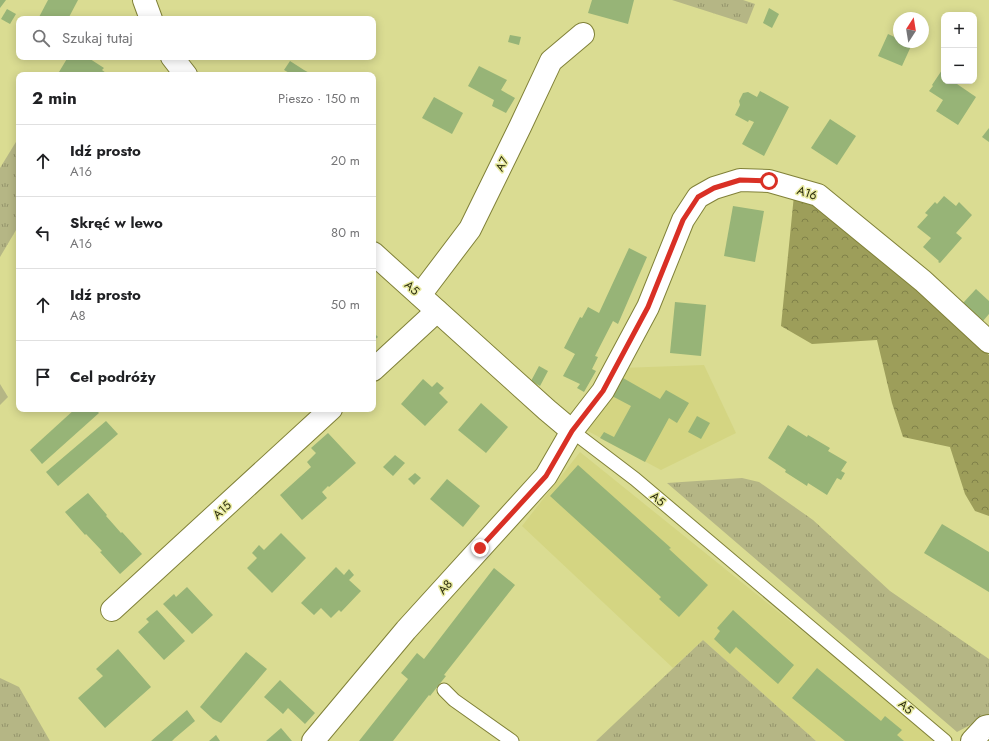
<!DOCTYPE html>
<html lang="pl">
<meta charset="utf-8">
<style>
:root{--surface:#fff;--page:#f6f6f6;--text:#202124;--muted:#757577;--line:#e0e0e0}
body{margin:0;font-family:Jost,sans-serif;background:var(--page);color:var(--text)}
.controls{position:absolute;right:12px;top:12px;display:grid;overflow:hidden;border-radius:8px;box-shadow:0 2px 10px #0003}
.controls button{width:36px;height:36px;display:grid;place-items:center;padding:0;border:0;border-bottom:1px solid var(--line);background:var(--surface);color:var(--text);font:20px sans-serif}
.compass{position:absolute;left:893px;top:12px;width:36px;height:36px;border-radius:50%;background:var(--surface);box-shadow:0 2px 10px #0003;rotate:12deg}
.stop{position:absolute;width:12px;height:12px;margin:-9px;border:3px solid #d93025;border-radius:50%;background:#fff}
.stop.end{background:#d93025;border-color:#fff;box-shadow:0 1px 4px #0008}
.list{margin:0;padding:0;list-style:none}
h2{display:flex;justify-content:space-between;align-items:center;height:52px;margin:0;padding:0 16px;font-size:17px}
h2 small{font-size:13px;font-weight:400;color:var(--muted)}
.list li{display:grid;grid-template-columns:26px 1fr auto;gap:12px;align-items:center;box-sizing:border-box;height:72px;padding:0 16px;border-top:1px solid var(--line)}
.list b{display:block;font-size:15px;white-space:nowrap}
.list p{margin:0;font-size:13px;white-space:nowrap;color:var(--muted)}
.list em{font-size:13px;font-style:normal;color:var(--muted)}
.icon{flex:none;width:22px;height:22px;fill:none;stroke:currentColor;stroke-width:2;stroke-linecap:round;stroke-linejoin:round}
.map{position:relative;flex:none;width:989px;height:741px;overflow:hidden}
.search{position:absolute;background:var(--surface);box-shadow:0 2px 10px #0003;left:16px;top:16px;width:360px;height:44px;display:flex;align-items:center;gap:10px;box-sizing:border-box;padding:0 14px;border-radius:8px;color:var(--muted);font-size:15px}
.panel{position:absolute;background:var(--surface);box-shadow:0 2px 10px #0003;left:16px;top:72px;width:360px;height:340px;border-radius:8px}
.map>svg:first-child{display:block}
.built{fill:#d4d582}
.grass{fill:url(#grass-tufts)}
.forest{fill:url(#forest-crowns)}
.building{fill:#97b477}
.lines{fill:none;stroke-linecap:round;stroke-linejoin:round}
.service-casing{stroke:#808138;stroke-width:15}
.minor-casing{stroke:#808138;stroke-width:24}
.service{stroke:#fff;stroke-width:13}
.minor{stroke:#fff;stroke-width:22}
.route{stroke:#d93025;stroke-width:5}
.labels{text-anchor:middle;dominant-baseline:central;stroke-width:3;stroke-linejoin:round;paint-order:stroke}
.street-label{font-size:12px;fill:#2d2e0f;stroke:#e7e99e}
</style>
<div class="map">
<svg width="989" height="741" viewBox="0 0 989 741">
<defs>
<pattern id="grass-tufts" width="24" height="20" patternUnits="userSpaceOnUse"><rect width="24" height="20" fill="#b5b685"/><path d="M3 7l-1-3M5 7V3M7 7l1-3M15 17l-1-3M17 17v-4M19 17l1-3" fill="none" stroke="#94946b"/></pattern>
<pattern id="forest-crowns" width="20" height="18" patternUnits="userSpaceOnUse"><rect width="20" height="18" fill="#9d9e5a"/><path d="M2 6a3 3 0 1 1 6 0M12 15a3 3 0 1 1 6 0" fill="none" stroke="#808149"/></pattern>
</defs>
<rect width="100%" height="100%" fill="#dadc92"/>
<g class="built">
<polygon points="704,365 736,433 661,470 584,429 621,368"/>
<polygon points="580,452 926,731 934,741 816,741 703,640 673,668 522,526"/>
</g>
<g class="grass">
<polygon points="672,0 743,0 755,4 747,24"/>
<polygon points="19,137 19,225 0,257 0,168"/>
<polygon points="0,384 8,397 0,405"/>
<polygon points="742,478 759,482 813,520 890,591 989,659 989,715 957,732 667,483"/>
<polygon points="703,640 816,741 596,741"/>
<polygon points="0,678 19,687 50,741 0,741"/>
</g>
<polygon class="forest" points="794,195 815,205 916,287 989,355 989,516 975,511 965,494 950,447 903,437 892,403 877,340 812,344 781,326"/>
<g class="building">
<polygon points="0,0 6,0 0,8"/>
<polygon points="48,0 78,0 68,19 38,19"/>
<polygon points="592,0 634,0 628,24 588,13"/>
<polygon points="769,8 779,14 772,28 763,23"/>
<polygon points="7,9 16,14 10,24 1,19"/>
<polygon points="888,34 899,39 899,42 906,42 912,44 902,66 878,56"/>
<polygon points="510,35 521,37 519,45 508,42"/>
<polygon points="68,57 87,57 104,68 102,70 106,73 105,75 65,75 59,72"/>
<polygon points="290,61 304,70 313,75 293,75 284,70"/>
<polygon points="479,66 507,80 501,90 515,98 506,113 492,106 494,100 468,86"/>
<polygon points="944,67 944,81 959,81 957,84 976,97 958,125 936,111 943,100 929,91 933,86 932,85"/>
<polygon points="760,91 789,107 764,156 742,144 754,122 749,120 748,122 735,115 740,105 739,101 743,93 748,92 757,97"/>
<polygon points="434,97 463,113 452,134 422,118"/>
<polygon points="830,119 856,136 837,165 811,148"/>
<polygon points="989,128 989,142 982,137"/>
<polygon points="944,196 956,206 959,202 972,215 956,233 962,238 940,263 938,262 939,261 923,247 931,238 917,227 928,215 925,213 935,202 937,204"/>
<polygon points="733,206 764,211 755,262 724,256"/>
<polygon points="629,248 647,257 618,324 613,321 595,356 598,357 592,369 596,371 584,392 577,388 580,384 563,376 575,354 564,348 580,317 582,318 588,307 599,313"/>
<polygon points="976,289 989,301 989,314 983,321 963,303"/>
<polygon points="675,302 706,305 701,356 670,353"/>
<polygon points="373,332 378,337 373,341"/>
<polygon points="539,366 548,371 540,386 531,381"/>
<polygon points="623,378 660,399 666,390 689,403 677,423 669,418 645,462 600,438 604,432 614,437 631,406 612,396"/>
<polygon points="423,379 432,387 437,382 444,388 439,393 448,402 425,426 401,404"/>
<polygon points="481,403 508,427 486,453 458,430"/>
<polygon points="75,409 95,409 99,413 42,464 30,450"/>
<polygon points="697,416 710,423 701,439 688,432"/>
<polygon points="106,421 118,434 58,486 46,472"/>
<polygon points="788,425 807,437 808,435 830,448 828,451 847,462 841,471 845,473 841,480 837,478 827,495 808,483 807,486 785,472 786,470 768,458"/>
<polygon points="328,433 356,463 329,487 328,486 322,492 327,498 302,520 280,495 311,467 307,462 316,453 311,448"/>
<polygon points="395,455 405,463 393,476 383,467"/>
<polygon points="578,465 671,548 669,549 708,585 679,617 659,599 661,597 550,496"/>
<polygon points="415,473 421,478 414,485 408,479"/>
<polygon points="447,479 480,506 463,527 430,499"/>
<polygon points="88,493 107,515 106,516 114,525 121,533 122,532 142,554 120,574 100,552 102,551 86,534 85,535 65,512"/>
<polygon points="942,524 989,552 989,592 924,553"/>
<polygon points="281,533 306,558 272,593 247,568 257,558 252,553 259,545 264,550"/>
<polygon points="336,567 344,575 349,569 354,575 349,580 361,591 341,612 339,610 331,618 321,608 314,615 301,603"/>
<polygon points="494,568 515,585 444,675 446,676 430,696 429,695 393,741 359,741 408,679 401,673 417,653 424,659"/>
<polygon points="187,587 213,615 192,634 163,604 174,594 176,597"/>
<polygon points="157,610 185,641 164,660 138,632 149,622 146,619"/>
<polygon points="733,610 794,665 778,684 736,647 730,654 714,639 720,631 717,628"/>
<polygon points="118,649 151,687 105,728 78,698 103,676 96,669"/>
<polygon points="246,652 267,669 221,723 213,719 200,707"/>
<polygon points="817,668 881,721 885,716 902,730 897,735 904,741 845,741 792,698"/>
<polygon points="280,680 315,713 305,724 288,708 283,714 264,697"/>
<polygon points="187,710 195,721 175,738 172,741 151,741"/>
<polygon points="281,728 292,741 266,741"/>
<polygon points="216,735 220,741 209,741"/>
</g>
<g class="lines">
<defs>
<g id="service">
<polyline points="572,431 635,479 945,741"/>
<polyline points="444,690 454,700 512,741"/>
</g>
<g id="minor">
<polyline points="144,0 151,19"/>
<polyline points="172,57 186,75"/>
<polyline points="373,253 547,410 572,431"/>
<polyline points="420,295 470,229 520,127 551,61 583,34"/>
<polyline points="373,370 437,311"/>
<polyline points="112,610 331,409"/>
<polyline points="313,741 406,630 546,476 572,431 603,391 648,307 683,220 698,197 714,188 740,180 769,181 818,195 923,281 989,342"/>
<polyline points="972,741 985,727 989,726"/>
</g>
</defs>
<use href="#service" class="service-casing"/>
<use href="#minor" class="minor-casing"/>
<use href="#service" class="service"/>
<use href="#minor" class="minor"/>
</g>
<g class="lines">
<polyline class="route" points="480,548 546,476 572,431 603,391 648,307 683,220 698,197 714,188 740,180 769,181"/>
</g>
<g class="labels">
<g class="street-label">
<text transform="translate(502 164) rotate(-63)">A7</text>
<text transform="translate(807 193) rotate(19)">A16</text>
<text transform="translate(412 288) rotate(42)">A5</text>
<text transform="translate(658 499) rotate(40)">A5</text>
<text transform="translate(222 510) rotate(-43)">A15</text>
<text transform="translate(445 587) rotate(-48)">A8</text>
<text transform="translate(906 707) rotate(40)">A5</text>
</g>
</g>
</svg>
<div class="controls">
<button>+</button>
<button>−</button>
</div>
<svg class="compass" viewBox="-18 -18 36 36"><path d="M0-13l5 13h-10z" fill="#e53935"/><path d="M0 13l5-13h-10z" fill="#757577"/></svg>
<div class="stop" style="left:769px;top:181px"></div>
<div class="stop end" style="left:480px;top:548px"></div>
<div class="search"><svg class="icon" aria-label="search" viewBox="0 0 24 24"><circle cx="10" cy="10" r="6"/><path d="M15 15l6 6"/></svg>Szukaj tutaj</div>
<section class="panel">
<h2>2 min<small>Pieszo · 150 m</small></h2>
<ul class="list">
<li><svg class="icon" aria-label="ahead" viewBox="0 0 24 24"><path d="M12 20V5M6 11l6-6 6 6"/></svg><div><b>Idź prosto</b><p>A16</p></div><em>20 m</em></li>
<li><svg class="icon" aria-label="left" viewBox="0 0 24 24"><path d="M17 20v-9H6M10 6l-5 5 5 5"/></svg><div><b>Skręć w lewo</b><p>A16</p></div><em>80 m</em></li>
<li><svg class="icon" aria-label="ahead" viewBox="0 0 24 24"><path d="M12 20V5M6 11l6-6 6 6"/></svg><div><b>Idź prosto</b><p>A8</p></div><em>50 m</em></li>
<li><svg class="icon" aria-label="arrive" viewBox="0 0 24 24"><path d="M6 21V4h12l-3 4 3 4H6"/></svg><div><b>Cel podróży</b></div></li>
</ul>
</section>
</div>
